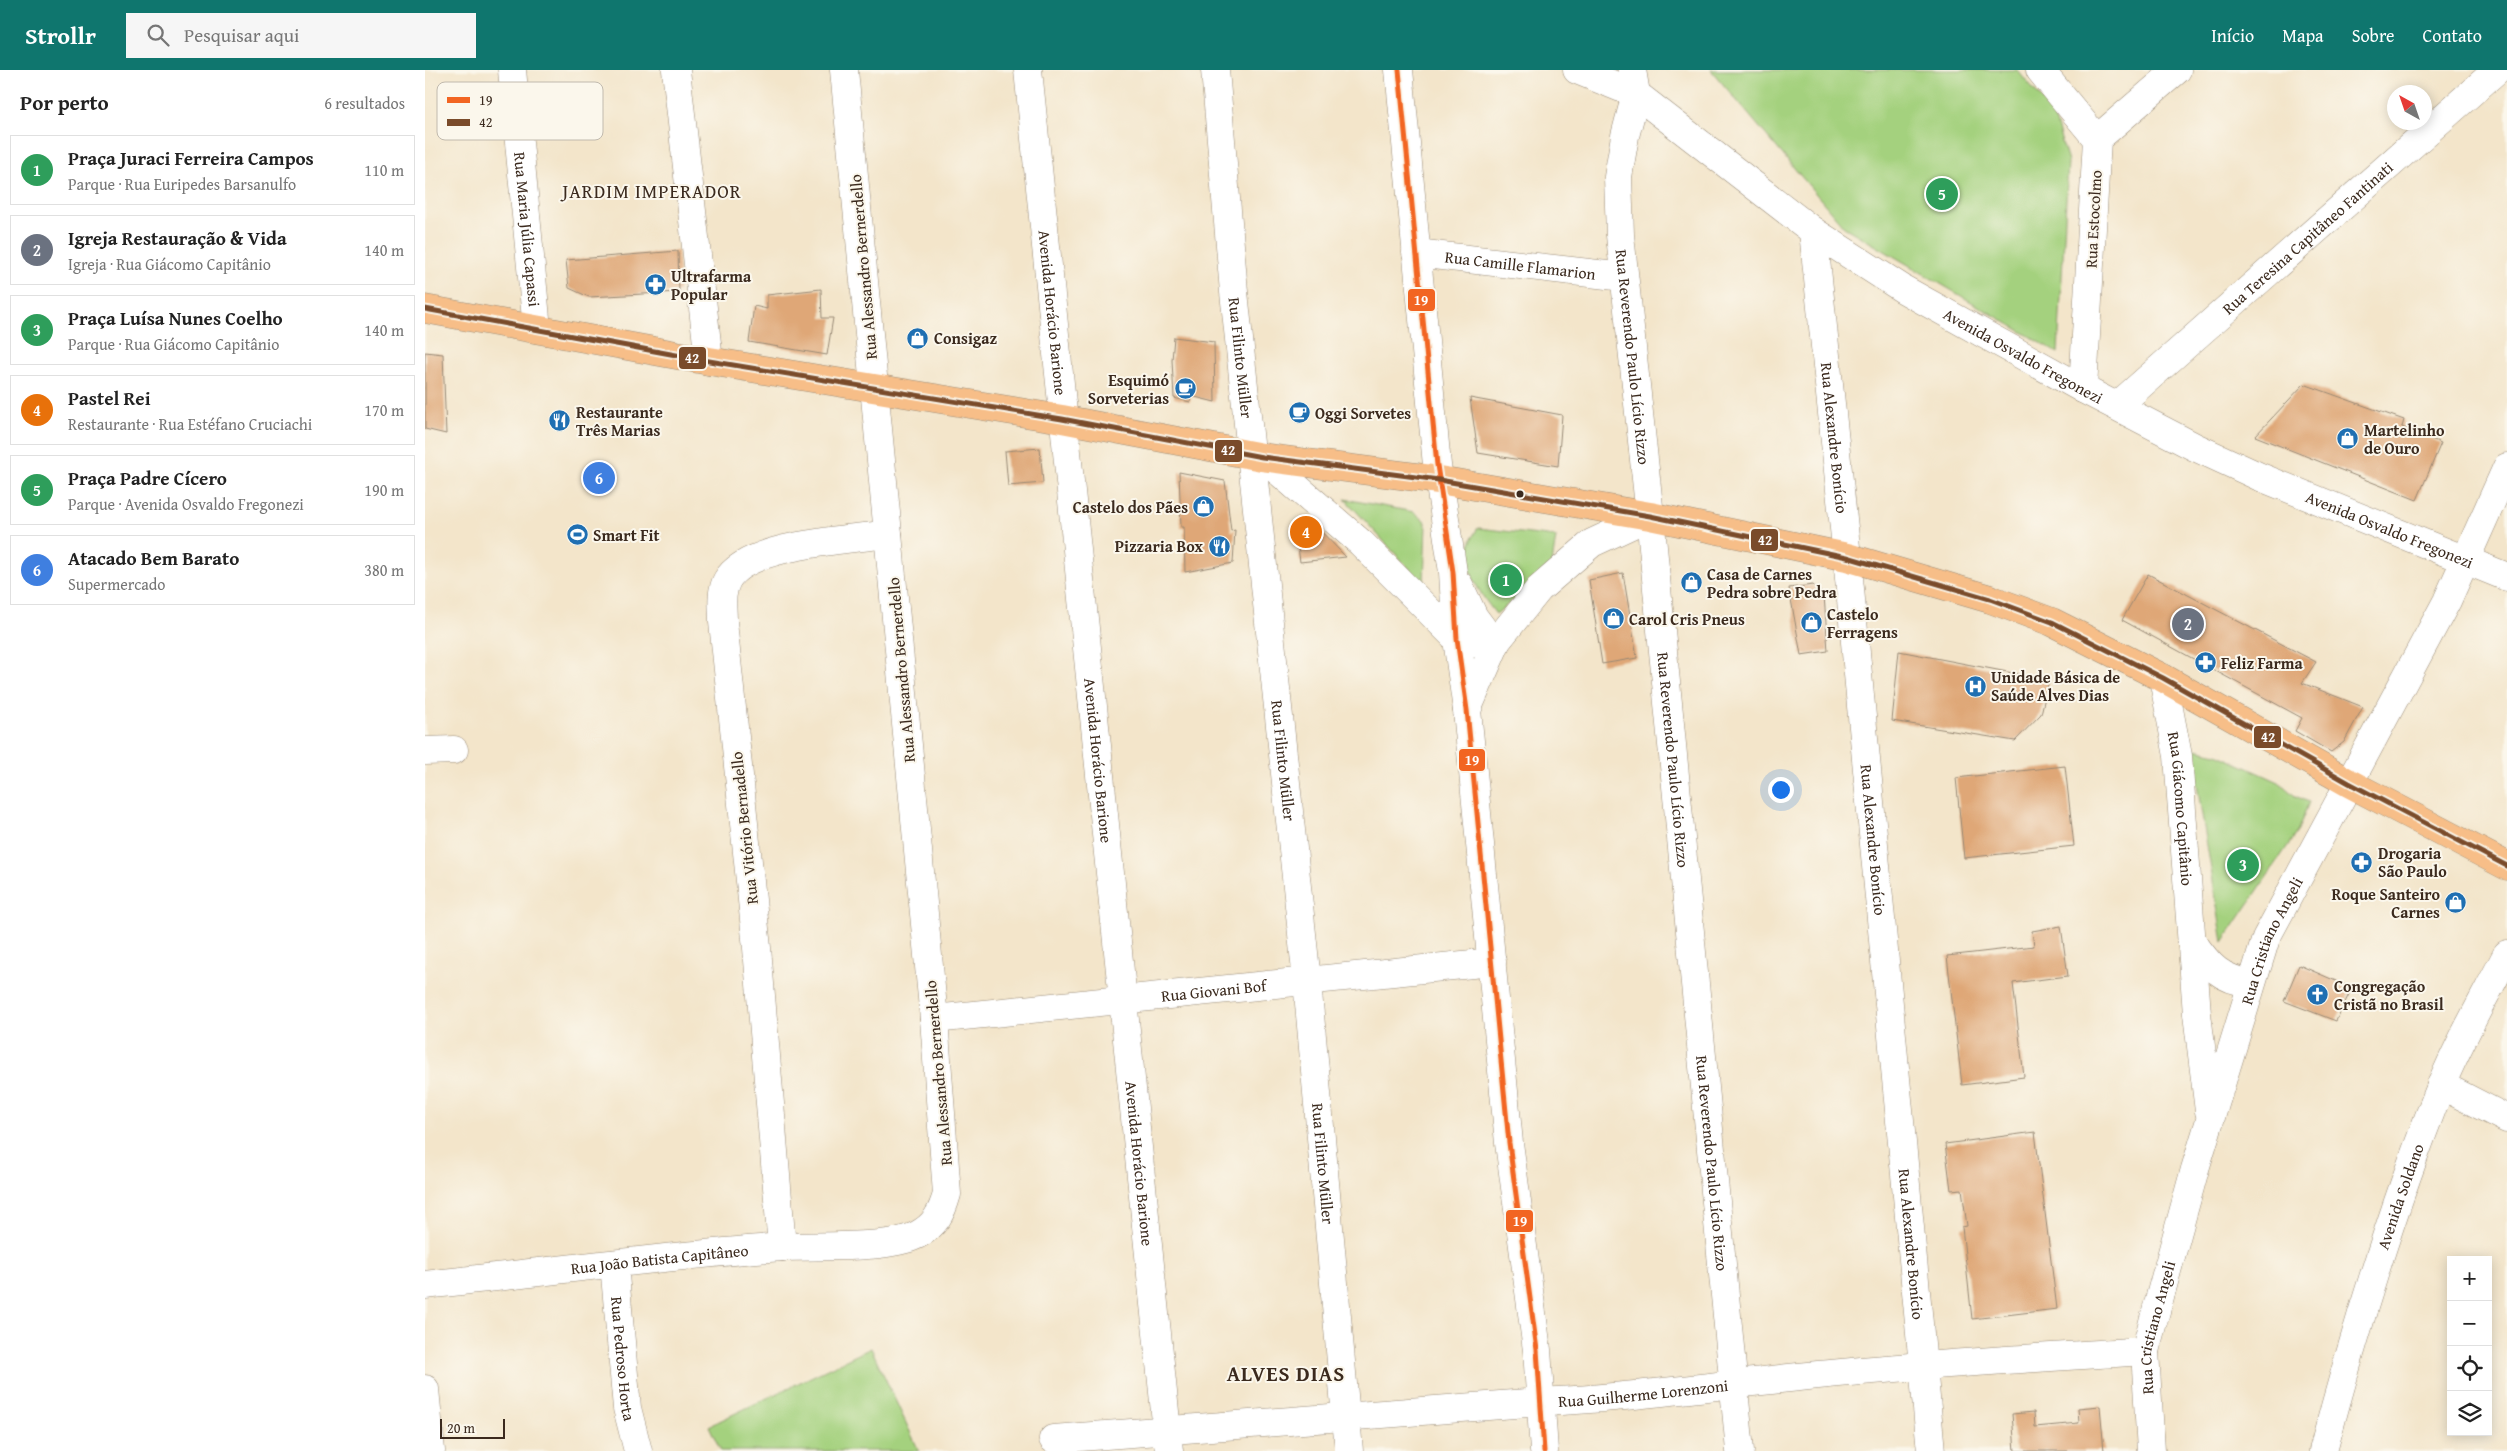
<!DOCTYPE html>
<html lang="pt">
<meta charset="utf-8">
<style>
:root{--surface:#fff;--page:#f6f6f6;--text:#222;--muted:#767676;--line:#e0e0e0;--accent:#0f766e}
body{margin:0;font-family:"Gentium Book Plus",serif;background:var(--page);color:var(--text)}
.controls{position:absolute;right:15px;bottom:15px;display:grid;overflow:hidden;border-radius:0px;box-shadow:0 2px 12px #0003}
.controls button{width:45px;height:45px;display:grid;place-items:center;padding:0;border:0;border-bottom:1px solid var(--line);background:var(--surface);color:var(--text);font:25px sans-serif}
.compass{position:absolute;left:1962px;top:15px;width:45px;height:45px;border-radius:50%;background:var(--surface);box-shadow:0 2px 12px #0003;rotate:320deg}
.scale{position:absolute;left:15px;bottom:12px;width:65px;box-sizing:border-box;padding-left:5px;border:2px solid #3b2a1e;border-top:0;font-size:14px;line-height:18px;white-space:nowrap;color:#3b2a1e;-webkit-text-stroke:4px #fbf7ec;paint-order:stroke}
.you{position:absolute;left:1355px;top:719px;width:18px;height:18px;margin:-12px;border:4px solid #fff;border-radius:50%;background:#1a73e8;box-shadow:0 0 0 8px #1a73e833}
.badge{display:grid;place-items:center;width:32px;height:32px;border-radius:50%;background:var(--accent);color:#fff;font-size:16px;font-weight:700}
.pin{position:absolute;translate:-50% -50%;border:2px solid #fff;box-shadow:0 1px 5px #0006}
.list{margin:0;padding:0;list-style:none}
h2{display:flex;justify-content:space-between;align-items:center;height:65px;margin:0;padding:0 20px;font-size:21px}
h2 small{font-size:16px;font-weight:400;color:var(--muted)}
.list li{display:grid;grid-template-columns:32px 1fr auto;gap:15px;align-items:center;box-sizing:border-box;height:70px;margin:0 10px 10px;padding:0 10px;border:1px solid var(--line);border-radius:0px}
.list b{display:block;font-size:19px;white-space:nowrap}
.list p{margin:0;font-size:16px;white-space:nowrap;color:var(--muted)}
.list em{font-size:16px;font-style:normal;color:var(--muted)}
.icon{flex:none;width:28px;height:28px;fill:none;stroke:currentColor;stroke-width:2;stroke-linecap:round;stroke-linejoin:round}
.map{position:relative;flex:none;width:2082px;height:1381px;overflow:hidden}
header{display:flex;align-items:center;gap:30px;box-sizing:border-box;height:70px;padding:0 25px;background:var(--accent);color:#fff}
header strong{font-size:24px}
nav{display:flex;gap:28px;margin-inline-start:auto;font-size:18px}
.search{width:350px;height:45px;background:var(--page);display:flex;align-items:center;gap:12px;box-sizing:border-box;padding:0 18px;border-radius:0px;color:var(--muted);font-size:19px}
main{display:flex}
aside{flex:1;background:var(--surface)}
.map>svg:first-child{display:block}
.green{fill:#a4d17e;stroke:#707e4e}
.building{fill:#dfa777}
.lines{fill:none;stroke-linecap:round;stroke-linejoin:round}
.minor-casing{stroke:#978874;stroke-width:29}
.major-casing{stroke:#978874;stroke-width:29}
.minor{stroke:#fff;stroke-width:28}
.major{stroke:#f7be88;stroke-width:28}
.bus-1-casing{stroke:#fbf7ec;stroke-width:9}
.bus-2-casing{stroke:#fbf7ec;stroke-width:9}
.bus-1{stroke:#f26522;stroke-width:5}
.bus-2{stroke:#7a4b2a;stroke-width:5}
.bus-dot{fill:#3b2a1e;stroke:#fbf7ec;stroke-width:2}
.labels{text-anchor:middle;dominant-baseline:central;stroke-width:4;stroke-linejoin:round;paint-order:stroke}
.street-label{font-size:16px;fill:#3b2a1e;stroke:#fbf7ec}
.poi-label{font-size:16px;font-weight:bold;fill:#3b2a1e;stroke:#fbf7ec;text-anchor:start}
.quarter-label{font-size:19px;letter-spacing:1px;fill:#3b2a1e;stroke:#fbf7ec}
.district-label{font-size:21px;font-weight:bold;letter-spacing:1px;fill:#3b2a1e;stroke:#fbf7ec}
.key{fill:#fbf7ec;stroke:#c1baae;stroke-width:1}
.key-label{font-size:14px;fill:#3b2a1e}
.line-badge{stroke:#fbf7ec;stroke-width:2}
.badge-label{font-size:14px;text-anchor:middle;font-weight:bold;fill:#fff}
</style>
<header>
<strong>Strollr</strong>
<div class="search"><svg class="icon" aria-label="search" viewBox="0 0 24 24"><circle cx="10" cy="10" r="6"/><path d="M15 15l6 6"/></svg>Pesquisar aqui</div>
<nav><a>Início</a><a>Mapa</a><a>Sobre</a><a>Contato</a></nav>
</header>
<main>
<aside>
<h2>Por perto<small>6 resultados</small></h2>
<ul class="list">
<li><span class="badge" style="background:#2e9e5b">1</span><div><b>Praça Juraci Ferreira Campos</b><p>Parque · Rua Euripedes Barsanulfo</p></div><em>110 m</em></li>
<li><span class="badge" style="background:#6b7280">2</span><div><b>Igreja Restauração &amp; Vida</b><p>Igreja · Rua Giácomo Capitânio</p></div><em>140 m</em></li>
<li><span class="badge" style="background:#2e9e5b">3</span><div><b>Praça Luísa Nunes Coelho</b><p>Parque · Rua Giácomo Capitânio</p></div><em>140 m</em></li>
<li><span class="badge" style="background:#e8710a">4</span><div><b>Pastel Rei</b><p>Restaurante · Rua Estéfano Cruciachi</p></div><em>170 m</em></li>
<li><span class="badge" style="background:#2e9e5b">5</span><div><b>Praça Padre Cícero</b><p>Parque · Avenida Osvaldo Fregonezi</p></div><em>190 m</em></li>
<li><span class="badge" style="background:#3f7fe0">6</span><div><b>Atacado Bem Barato</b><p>Supermercado</p></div><em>380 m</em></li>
</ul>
</aside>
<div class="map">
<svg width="2082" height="1381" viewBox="0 0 2082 1381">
<rect width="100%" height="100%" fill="#fbf7ec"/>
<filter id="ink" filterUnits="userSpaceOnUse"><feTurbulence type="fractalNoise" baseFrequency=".02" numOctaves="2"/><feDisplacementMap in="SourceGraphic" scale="10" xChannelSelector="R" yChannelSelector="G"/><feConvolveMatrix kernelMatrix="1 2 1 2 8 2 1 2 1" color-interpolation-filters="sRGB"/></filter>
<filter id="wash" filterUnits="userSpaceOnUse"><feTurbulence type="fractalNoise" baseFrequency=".0096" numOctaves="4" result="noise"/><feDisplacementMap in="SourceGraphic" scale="20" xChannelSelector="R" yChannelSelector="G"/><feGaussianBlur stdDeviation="1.12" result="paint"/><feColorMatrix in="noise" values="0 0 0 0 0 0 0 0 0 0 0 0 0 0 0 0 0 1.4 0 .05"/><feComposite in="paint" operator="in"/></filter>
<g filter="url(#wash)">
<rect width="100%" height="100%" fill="#f3e5ca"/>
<g class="green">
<polygon points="1286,0 1592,0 1628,43 1643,92 1633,283 1419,157"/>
<polygon points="920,429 989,442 1001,452 999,515"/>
<path d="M1053,458L1131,467L1126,500L1071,544C1051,519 1031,488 1053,458Z"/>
<polygon points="1766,678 1792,684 1854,712 1870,726 1884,732 1872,762 1798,872"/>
<polygon points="446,1278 494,1381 296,1381 284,1356"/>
</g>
<g id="blocks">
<g class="building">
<polygon points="253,181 254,222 164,227 144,218 141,190"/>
<polygon points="396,219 397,248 408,248 402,285 324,272 329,236 342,239 342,225"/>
<polygon points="749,267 789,272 790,332 766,326 765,332 749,328 747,290"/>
<polygon points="0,282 18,284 21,364 0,359"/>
<polygon points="1879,314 1979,350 1977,357 2016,373 1992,430 1830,366"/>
<polygon points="1045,328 1137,345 1133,396 1053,383"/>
<polygon points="615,378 618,413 583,416 580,381"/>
<polygon points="754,402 800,411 806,461 810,460 808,493 760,502 759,457 756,457"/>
<polygon points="883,448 921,487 875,492 870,453"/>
<polygon points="1198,503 1212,588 1177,594 1164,510"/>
<polygon points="1723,504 1891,592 1877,613 1938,637 1919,672 1906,682 1870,661 1877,648 1697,550"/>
<polygon points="1388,515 1399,525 1403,581 1376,585 1364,518"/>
<polygon points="1474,581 1624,610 1616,644 1590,671 1467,651"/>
<polygon points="1640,696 1649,776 1539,788 1531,708"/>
<polygon points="1636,856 1643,906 1588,913 1599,1007 1537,1015 1522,886 1609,876 1607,861"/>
<polygon points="1874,895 1927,918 1911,951 1859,931"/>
<polygon points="1610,1062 1632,1239 1547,1249 1537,1157 1542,1156 1537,1119 1526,1120 1520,1074"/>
<polygon points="1675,1336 1679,1381 1590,1381 1587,1344 1609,1342 1610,1357 1654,1353 1653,1338"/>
</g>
</g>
</g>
<g filter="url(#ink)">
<use href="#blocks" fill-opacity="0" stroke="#978874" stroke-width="1"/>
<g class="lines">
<defs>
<g id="minor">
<path id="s1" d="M87,0L112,259"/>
<polyline points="251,0 284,291"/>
<path id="s2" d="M603,0L744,1381"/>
<path id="s3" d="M790,0L809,222L882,911L924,1381"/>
<polyline points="974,0 1012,395 1028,502 1032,569 1042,640 1084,1073 1112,1280 1119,1381"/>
<path id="s4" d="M1152,0L1211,24L1388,161L1478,219L1658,319L1770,377L1833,406L2082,507"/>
<path id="s5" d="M1207,0L1211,24L1200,66L1193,107L1195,165L1225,446L1315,1381"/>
<polyline points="1615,0 1672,69 1658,319"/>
<polyline points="1672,69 1752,0"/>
<path id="s6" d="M1388,161L1422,487L1506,1381"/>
<path id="s7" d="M991,183L1199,207"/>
<path id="s8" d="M1692,336L2072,0"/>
<polyline points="837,387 936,473 1032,569 1053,574 1072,571"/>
<polyline points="1034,515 1049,547 1067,571"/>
<path id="s9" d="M1738,608L1753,686L1772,944L1784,1041"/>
<polyline points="1042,640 1072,571 1114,519 1167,473 1225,446"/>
<polyline points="0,681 29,680"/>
<path d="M1767,871C1784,896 1796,910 1826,913"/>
<path id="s10" d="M509,949L1067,892"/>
<polyline points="2016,1015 2082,1049"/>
<path d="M357,1177L332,878L298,552C298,538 295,523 302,510C322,474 423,470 463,464"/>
<path id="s11" d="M189,1194L202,1338L213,1381"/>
<path id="s12" d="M0,1215C119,1202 238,1186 357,1177C394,1175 461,1180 492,1165C510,1156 517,1142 522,1124L509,949L419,0"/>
<polyline points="0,1319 6,1381"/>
<path id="s13" d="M628,1369L1115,1332C1208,1328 1300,1314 1393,1305C1502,1294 1611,1288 1720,1281"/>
<path id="s14" d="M1726,1381L1720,1281L1770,1099L1841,868L2022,531L2082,397"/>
<path id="s15" d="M1898,1381C1931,1257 1968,1135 2016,1016C2034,971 2060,927 2082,884"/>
</g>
<polyline id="major" points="0,239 284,291 637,349 837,387 1014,410 1225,446 1422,487 1565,529 1627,552 1738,608 1924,713 2082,796"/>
</defs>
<use href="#minor" class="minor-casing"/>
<use href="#major" class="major-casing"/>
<use href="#minor" class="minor"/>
<use href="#major" class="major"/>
<defs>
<polyline id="bus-1" points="974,0 1012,395 1028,502 1032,569 1042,640 1084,1073 1112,1280 1119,1381"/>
<polyline id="bus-2" points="0,239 284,291 637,349 837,387 1014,410 1225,446 1422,487 1565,529 1627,552 1738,608 1924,713 2082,796"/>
</defs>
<use href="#bus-1" class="bus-1-casing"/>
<use href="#bus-2" class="bus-2-casing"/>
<use href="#bus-1" class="bus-1"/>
<use href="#bus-2" class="bus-2"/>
</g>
</g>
<defs>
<symbol id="pharmacy-disc" viewBox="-11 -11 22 22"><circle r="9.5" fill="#1f6fb2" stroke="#fbf7ec"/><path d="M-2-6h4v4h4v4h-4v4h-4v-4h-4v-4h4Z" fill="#fff"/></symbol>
<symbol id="shop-disc" viewBox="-11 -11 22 22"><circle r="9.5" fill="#1f6fb2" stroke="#fbf7ec"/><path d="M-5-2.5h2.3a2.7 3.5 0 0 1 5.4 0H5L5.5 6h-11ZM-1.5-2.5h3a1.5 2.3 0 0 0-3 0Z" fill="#fff"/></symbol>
<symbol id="cafe-disc" viewBox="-11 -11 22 22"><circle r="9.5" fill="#1f6fb2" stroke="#fbf7ec"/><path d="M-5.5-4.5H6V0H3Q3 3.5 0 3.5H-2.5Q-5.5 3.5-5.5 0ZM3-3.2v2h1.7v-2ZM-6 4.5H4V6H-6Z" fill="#fff"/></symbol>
<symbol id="restaurant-disc" viewBox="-11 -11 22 22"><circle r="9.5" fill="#1f6fb2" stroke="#fbf7ec"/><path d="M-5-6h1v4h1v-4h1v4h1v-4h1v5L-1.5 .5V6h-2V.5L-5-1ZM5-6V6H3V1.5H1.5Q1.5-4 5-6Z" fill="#fff"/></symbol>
<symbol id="stadium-disc" viewBox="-11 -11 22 22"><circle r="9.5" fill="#1f6fb2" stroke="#fbf7ec"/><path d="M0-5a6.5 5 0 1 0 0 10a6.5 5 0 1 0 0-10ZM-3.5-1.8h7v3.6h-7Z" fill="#fff"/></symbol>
<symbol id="hospital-disc" viewBox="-11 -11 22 22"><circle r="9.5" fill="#1f6fb2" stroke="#fbf7ec"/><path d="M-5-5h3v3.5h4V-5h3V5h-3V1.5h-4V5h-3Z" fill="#fff"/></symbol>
<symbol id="church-disc" viewBox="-11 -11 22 22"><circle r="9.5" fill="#1f6fb2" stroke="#fbf7ec"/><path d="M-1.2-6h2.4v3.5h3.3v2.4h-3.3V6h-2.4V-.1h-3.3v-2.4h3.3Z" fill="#fff"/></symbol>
</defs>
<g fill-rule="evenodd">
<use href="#pharmacy-disc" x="218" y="202" width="25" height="25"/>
<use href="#shop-disc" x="480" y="256" width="25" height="25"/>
<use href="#cafe-disc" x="748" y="306" width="25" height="25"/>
<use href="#cafe-disc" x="862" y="330" width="25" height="25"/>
<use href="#restaurant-disc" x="122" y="338" width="25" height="25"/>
<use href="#shop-disc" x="1910" y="356" width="25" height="25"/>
<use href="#shop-disc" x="766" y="424" width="25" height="25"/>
<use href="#stadium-disc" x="140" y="452" width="25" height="25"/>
<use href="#restaurant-disc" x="782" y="464" width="25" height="25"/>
<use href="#shop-disc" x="1254" y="500" width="25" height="25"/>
<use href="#shop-disc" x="1176" y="536" width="25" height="25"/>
<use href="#shop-disc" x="1374" y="540" width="25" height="25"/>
<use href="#pharmacy-disc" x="1768" y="580" width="25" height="25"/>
<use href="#hospital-disc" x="1538" y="604" width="25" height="25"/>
<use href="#pharmacy-disc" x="1924" y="780" width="25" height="25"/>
<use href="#shop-disc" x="2018" y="820" width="25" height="25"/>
<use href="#church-disc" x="1880" y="912" width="25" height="25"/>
</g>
<circle class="bus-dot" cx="1095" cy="424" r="4.5"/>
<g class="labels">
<g class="street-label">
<text transform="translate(1668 149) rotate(-87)">Rua Estocolmo</text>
<text stroke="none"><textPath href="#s1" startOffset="160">Rua Maria Júlia Capassi</textPath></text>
<text stroke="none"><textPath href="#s8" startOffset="254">Rua Teresina Capitâneo Fantinati</textPath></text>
<text stroke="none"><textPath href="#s7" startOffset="105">Rua Camille Flamarion</textPath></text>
<text transform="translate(438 197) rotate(-95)">Rua Alessandro Bernerdello</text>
<text stroke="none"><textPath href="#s2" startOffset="244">Avenida Horácio Barione</textPath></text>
<text stroke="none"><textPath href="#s4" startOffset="532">Avenida Osvaldo Fregonezi</textPath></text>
<text stroke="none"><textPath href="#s5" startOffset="290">Rua Reverendo Paulo Lício Rizzo</textPath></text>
<text stroke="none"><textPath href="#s3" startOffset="289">Rua Filinto Müller</textPath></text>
<text stroke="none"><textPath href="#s6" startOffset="208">Rua Alexandre Bonício</textPath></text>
<text stroke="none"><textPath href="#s4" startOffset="938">Avenida Osvaldo Fregonezi</textPath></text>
<text transform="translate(476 600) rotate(-95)">Rua Alessandro Bernerdello</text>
<text stroke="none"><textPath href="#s2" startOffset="694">Avenida Horácio Barione</textPath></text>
<text stroke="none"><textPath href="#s3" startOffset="694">Rua Filinto Müller</textPath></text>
<text stroke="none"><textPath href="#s5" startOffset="695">Rua Reverendo Paulo Lício Rizzo</textPath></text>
<text stroke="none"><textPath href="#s9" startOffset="132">Rua Giácomo Capitânio</textPath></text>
<text transform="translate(319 758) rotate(-96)">Rua Vitório Bernadello</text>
<text stroke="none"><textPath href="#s6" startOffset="612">Rua Alexandre Bonício</textPath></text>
<text stroke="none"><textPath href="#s14" startOffset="530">Rua Cristiano Angeli</textPath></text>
<text stroke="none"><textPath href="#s10" startOffset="281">Rua Giovani Bof</textPath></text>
<text transform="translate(513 1003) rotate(-95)">Rua Alessandro Bernerdello</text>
<text stroke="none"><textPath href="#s2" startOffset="1099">Avenida Horácio Barione</textPath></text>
<text stroke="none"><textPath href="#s3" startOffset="1099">Rua Filinto Müller</textPath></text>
<text stroke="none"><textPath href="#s5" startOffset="1100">Rua Reverendo Paulo Lício Rizzo</textPath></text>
<text stroke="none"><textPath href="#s15" startOffset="266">Avenida Soldano</textPath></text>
<text stroke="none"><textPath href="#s6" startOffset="1018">Rua Alexandre Bonício</textPath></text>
<text stroke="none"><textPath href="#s12" startOffset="236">Rua João Batista Capitâneo</textPath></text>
<text stroke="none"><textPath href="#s14" startOffset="125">Rua Cristiano Angeli</textPath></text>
<text stroke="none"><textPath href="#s11" startOffset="95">Rua Pedroso Horta</textPath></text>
<text stroke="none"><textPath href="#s13" startOffset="592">Rua Guilherme Lorenzoni</textPath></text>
</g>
<g class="poi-label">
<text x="246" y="206">Ultrafarma<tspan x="246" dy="18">Popular</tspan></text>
<text x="509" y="268">Consigaz</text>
<text x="744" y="310" text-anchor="end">Esquimó<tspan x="744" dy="18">Sorveterias</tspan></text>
<text x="151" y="342">Restaurante<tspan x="151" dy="18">Três Marias</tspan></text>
<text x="890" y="343">Oggi Sorvetes</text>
<text x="1939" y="360">Martelinho<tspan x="1939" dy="18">de Ouro</tspan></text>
<text x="763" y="437" text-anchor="end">Castelo dos Pães</text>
<text x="168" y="465">Smart Fit</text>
<text x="778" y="476" text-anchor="end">Pizzaria Box</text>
<text x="1282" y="504">Casa de Carnes<tspan x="1282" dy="18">Pedra sobre Pedra</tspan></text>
<text x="1402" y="544">Castelo<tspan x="1402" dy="18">Ferragens</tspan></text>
<text x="1204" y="549">Carol Cris Pneus</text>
<text x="1796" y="593">Feliz Farma</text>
<text x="1566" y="607">Unidade Básica de<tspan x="1566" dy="18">Saúde Alves Dias</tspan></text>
<text x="1953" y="783">Drogaria<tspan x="1953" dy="18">São Paulo</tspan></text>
<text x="2015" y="824" text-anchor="end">Roque Santeiro<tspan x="2015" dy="18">Carnes</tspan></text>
<text x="1909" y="916">Congregação<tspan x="1909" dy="18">Cristã no Brasil</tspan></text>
</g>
<g class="quarter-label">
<text x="227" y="121">JARDIM IMPERADOR</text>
</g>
<g class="district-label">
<text x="861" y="1303">ALVES DIAS</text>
</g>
</g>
<rect x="12" y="12" width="166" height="58" rx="8" class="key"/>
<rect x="22" y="27" width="23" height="6" fill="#f26522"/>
<rect x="22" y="49" width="23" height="7" fill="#7a4b2a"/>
<g class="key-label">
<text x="54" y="35">19</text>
<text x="54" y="57">42</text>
</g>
<g class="line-badge">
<rect x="982" y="218" width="29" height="24" rx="5" fill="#f26522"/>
<rect x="253" y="276" width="29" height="24" rx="5" fill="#7a4b2a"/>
<rect x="789" y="369" width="29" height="24" rx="5" fill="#7a4b2a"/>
<rect x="1325" y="458" width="29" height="24" rx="5" fill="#7a4b2a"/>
<rect x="1828" y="655" width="29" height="24" rx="5" fill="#7a4b2a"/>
<rect x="1033" y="678" width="28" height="24" rx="5" fill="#f26522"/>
<rect x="1080" y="1139" width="29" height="24" rx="5" fill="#f26522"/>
</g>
<g class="badge-label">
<text x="996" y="235">19</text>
<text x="267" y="293">42</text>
<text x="803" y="385">42</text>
<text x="1340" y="475">42</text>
<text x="1843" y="672">42</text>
<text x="1047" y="695">19</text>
<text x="1095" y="1156">19</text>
</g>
</svg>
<div class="controls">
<button>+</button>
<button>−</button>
<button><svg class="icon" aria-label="locate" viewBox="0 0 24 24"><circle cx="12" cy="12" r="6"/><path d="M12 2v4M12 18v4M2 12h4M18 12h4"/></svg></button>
<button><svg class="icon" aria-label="layers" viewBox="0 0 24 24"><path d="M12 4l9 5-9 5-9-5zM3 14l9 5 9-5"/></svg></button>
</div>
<svg class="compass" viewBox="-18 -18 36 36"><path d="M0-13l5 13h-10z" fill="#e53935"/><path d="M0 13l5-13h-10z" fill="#767676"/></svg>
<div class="scale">20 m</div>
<div class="you"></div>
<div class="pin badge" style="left:1081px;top:510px;background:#2e9e5b">1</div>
<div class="pin badge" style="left:1763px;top:554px;background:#6b7280">2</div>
<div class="pin badge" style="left:1818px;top:795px;background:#2e9e5b">3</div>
<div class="pin badge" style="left:881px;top:462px;background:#e8710a">4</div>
<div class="pin badge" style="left:1517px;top:124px;background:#2e9e5b">5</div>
<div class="pin badge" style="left:174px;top:408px;background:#3f7fe0">6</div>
</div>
</main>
